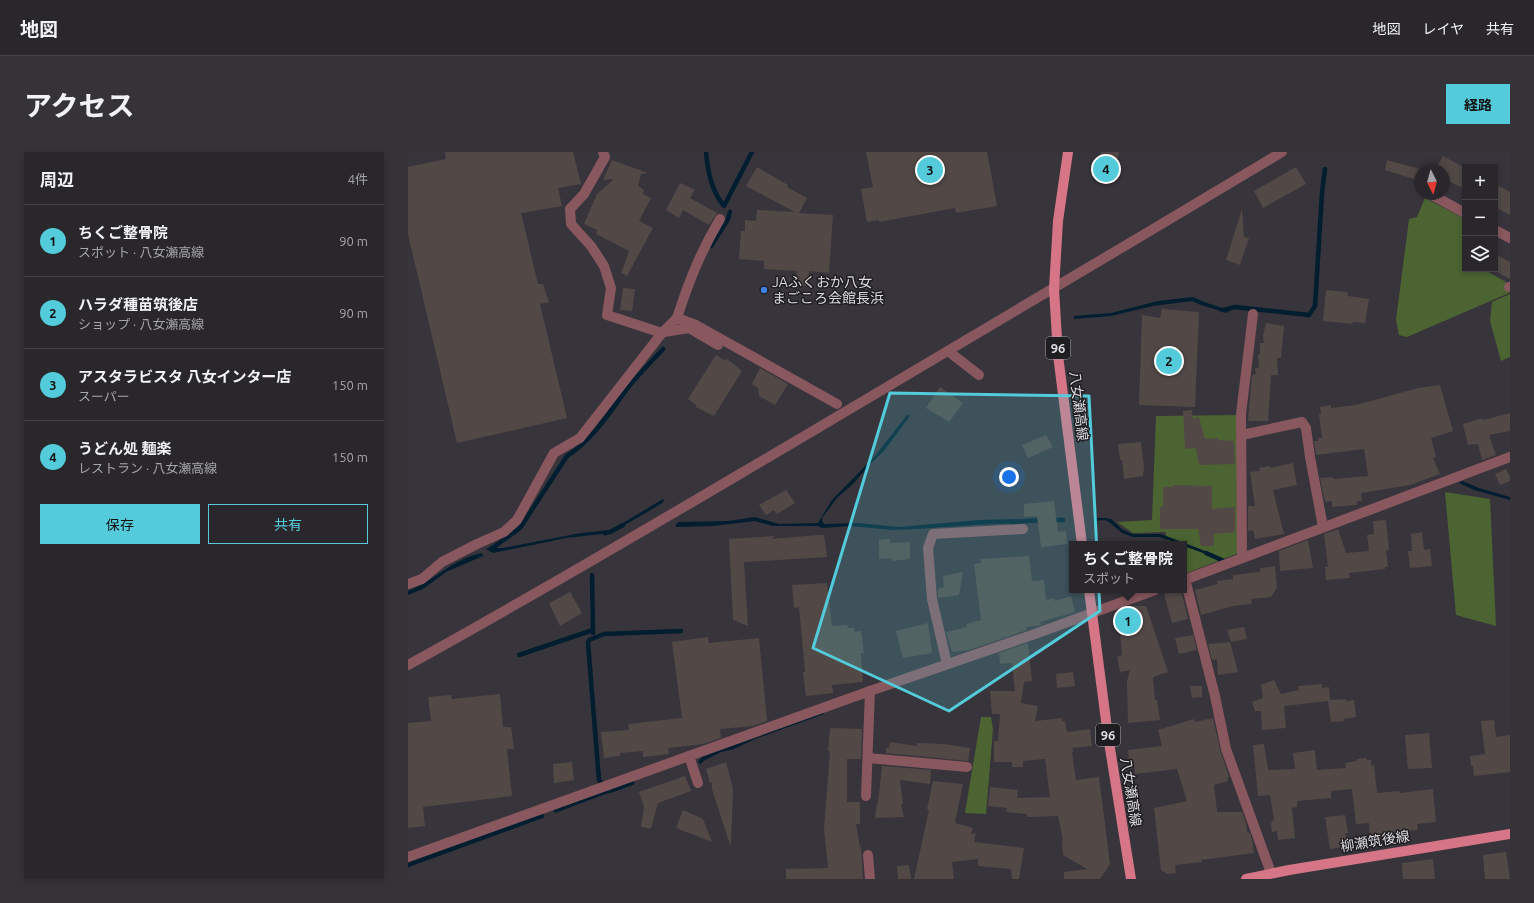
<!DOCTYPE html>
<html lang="ja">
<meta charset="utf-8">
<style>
:root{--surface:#2a272c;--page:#363338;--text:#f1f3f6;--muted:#a5a5a9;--line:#464448;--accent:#53cbdb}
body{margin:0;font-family:Ubuntu,"Noto Sans JP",sans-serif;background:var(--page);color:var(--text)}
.controls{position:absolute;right:12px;top:12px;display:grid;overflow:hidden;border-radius:0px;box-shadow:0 2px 6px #0003}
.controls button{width:36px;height:36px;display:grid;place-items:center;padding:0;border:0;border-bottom:1px solid var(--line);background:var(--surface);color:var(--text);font:20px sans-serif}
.compass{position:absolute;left:1006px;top:12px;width:36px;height:36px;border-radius:50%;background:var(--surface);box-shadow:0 2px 6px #0003;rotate:174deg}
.you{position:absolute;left:601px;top:325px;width:14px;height:14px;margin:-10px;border:3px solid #fff;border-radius:50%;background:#1a73e8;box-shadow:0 0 0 6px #1a73e833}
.badge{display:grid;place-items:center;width:26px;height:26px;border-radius:50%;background:var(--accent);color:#111;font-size:13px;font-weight:700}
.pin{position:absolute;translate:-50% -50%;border:2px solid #fff;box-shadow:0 1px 4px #0006}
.popup{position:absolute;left:661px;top:389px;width:118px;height:52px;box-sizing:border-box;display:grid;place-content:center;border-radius:0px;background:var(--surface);filter:drop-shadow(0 1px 3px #0005);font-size:13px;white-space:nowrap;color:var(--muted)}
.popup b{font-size:15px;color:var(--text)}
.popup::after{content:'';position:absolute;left:50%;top:100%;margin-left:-8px;border:8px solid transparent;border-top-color:var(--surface)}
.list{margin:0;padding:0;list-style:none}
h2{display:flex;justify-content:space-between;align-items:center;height:52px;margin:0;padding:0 16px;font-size:17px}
h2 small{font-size:13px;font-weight:400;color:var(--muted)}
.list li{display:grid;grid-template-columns:26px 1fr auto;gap:12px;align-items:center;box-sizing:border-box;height:72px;padding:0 16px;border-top:1px solid var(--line)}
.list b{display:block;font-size:15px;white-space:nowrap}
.list p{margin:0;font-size:13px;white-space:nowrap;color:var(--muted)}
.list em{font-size:13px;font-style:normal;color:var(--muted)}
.actions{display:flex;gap:8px;padding:12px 16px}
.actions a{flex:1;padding:9px 0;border:1px solid var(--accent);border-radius:0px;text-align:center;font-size:14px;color:var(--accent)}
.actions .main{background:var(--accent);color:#111}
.icon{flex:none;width:22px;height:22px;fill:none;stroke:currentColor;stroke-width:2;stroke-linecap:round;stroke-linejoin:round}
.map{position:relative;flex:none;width:1102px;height:727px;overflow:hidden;border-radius:0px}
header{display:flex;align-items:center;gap:24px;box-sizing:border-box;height:56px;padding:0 20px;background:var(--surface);border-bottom:1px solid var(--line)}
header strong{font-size:19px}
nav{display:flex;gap:22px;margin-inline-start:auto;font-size:14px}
.intro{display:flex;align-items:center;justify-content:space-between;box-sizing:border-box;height:96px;padding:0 24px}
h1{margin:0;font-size:28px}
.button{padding:10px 18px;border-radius:0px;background:var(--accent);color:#111;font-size:14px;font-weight:700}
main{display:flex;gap:24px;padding:0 24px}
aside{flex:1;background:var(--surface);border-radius:0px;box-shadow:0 2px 6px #0003}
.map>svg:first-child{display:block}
.green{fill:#4b6432}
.water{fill:#001e2f}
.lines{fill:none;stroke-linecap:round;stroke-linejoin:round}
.stream{stroke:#001e2f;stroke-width:4.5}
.building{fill:#524947}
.minor{stroke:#88585e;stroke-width:10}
.major{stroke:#d57585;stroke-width:10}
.marked{fill:#53cbdb;fill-opacity:0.2;stroke:#53cbdb;stroke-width:3;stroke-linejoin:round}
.shop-dot{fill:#3f7fe0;stroke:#1e1d20;stroke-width:1.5}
.labels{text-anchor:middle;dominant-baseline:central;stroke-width:3;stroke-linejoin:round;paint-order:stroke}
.shield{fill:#1e1d20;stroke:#a4a2a6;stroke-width:1}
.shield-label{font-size:13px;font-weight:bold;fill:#dddbdf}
.poi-label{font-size:14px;fill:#dddbdf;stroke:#1e1d20;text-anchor:start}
.street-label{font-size:14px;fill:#dddbdf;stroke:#1e1d20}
</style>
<header>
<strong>地図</strong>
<nav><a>地図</a><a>レイヤ</a><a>共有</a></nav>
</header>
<div class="intro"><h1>アクセス</h1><a class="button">経路</a></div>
<main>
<aside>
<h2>周辺<small>4件</small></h2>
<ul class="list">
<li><span class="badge">1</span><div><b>ちくご整骨院</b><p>スポット · 八女瀬高線</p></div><em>90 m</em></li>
<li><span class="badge">2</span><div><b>ハラダ種苗筑後店</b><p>ショップ · 八女瀬高線</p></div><em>90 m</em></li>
<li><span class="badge">3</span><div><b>アスタラビスタ 八女インター店</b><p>スーパー</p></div><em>150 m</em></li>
<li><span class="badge">4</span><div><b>うどん処 麺楽</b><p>レストラン · 八女瀬高線</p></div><em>150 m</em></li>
</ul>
<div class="actions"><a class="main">保存</a><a>共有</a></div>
</aside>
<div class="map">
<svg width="1102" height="727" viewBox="0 0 1102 727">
<rect width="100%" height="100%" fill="#38343b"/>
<g class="green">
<polygon points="1017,46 1057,67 1057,117 1075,117 1098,130 1101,141 999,185 991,183 988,168 1001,67 1009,65"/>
<polygon points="1102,142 1102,205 1093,209 1082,169 1084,150"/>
<polygon points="830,263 831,401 776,422 776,392 761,392 757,380 725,381 709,370 744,368 748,264"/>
<polygon points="1037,340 1082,347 1088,474 1048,463"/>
<polygon points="573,565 583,565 585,577 578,662 557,661"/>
</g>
<g class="water">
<polygon points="785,145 799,151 821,158 819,161 793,153 784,149 745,154 703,164 666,167 666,164 703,161 750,149"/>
<polygon points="499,263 502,263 501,265 476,299 460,314 446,331 429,346 414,366 414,369 416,372 450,371 491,375 570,368 609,367 610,371 567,373 509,377 485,378 442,374 414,376 410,374 365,374 347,369 305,374 267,375 270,370 320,369 347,365 371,372 410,371 424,348 467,304"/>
<polygon points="1054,329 1071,336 1102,345 1102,348 1066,338 1051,331"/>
<polygon points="255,347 256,349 253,352 210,377 210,374"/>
<polygon points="686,366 697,366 703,367 714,377 724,382 753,382 805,402 803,404 776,394 776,392 770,392 752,385 725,385 714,381 701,370 697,368 685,369"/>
<polygon points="202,378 203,381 158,386 85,401 78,397 84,394 86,396 95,396 173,381"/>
<path d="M74,401L75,404L38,420L15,437L0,443V439C26,429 46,406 74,401Z"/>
<polygon points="414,560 416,562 347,587 326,597 313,600 297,608 292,612 290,610 294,605"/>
<polygon points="207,635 208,638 147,661 145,658"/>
</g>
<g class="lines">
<g class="stream">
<path d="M298,0C300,20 303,38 316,54L344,0"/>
<polyline points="303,94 320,67 322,60"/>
<polyline points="814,158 816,158 827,155 901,163 907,154 914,41 917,17"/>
<polyline points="644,368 655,368"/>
<polyline points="604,370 635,368"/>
<polyline points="197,381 202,380 215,373"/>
<path d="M83,397L112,376L159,304C186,287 203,258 222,233C232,221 244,209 255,197"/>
<polyline points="798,401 816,409"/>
<polyline points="184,423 185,481"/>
<polyline points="111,503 185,478"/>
<polyline points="193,630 191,628 180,491 181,488 196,482 273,479"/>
<polyline points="202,639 224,631"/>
<polyline points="0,713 134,664"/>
</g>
</g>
<g class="building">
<polygon points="37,0 165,0 173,32 150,36 154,54 113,61 130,132 135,132 141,150 132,152 159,266 49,291 0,82 0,15 38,7"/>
<polygon points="458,0 579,0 589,54 548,61 547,56 471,70 471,68 459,70 453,37 465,35"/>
<polygon points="693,0 711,0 705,26 687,22"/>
<polygon points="1035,4 1057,16 1057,37 1036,27 1036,18 1030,18 1028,16"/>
<polygon points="204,8 240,21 233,22 230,34 236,38 235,42 243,46 231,69 245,76 219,124 213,121 221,99 188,82 189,78 176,72 189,42 206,27 195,28"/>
<polygon points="979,8 1012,17 1012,29 977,18"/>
<polygon points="349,15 380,33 379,35 399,46 391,61 425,63 421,121 401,119 400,134 388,133 389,119 356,117 356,109 331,107 333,79 337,79 337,68 348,69 349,58 387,60 338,34"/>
<polygon points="888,15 898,32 855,56 846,39"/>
<polygon points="272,31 287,38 282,46 309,61 301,73 275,58 271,66 258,58"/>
<polygon points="1091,34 1102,40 1102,63 1087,55 1087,42"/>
<polygon points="834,57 836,85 841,86 832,113 818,108"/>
<polygon points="1087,102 1102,110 1102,127 1087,119"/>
<polygon points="215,136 227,137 224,159 212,158"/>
<polygon points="918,138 939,140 940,144 961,147 957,171 945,170 944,172 915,169"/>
<polygon points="754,157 791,160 787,255 731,253 734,163 752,166"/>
<polygon points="858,171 876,174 873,206 869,206 870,223 863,223 860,269 840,269 844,223 848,222 847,216 851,216 850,203 852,202 852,191 856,191 855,184"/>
<polygon points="308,203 316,208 319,207 334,219 306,264 288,255 288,253 280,247"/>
<polygon points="352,216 380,232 367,253 351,244 350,236 344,232"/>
<polygon points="1032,233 1045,279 1023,286 1028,305 1025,306 1032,322 1002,333 953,341 954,349 949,349 949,353 924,355 924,349 917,350 912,326 925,325 925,327 960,324 956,297 908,303 906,289 910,289 910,286 914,286 911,262 913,262 912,255 923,253 923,256 948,253 1010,236"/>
<polygon points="532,235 555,251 541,270 518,256"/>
<polygon points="784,258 785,267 791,265 797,287 810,286 810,288 826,289 827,312 791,313 788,296 777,297 775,259"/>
<polygon points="1102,261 1102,279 1081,283 1088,303 1074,308 1070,292 1060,293 1055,272 1075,266 1075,268"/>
<polygon points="638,283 645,295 620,306 614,293"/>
<polygon points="733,290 736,315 735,324 716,327 714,308 712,308 710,292"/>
<polygon points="885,311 889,333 865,338 876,382 847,387 845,378 840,379 840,354 847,354 842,320 852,319 851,316 862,314 862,316"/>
<polygon points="1098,317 1102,325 1102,329 1092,333 1087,322"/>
<polygon points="765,333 804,334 804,357 827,355 827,380 806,382 806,394 793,394 790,377 752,377 752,355 755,355 755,335 765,335"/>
<polygon points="378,338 387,351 369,362 366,358 358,363 351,353"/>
<polygon points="646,349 650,380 658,379 659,392 633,395 629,364 616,365 616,352"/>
<polygon points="978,368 981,398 978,398 980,415 977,415 977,417 941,421 942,426 918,428 917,415 920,415 916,382 930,377 938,401 961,399 959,383 966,382 965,369"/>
<polygon points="1014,380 1016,398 1022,397 1024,414 1002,416 1000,399 1004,399 1003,382"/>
<polygon points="411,383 416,383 419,405 336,410 340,474 325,468 321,387 367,384 363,387"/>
<polygon points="482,387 482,391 502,390 502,407 484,409 483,406 471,407 471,388"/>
<polygon points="900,388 905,416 872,419 871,399"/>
<polygon points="621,404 624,429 636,428 638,448 646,446 647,449 663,444 667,460 632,470 633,473 629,474 618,475 619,478 561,498 544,500 538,480 559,475 558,472 573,468 566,412 573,411 572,407"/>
<polygon points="867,414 869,435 863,445 843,447 844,452 825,454 793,463 787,438 810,432 809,429 825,427 825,423 852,420 852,416"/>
<polygon points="555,420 551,443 530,446 530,437 536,435 535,424"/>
<polygon points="419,431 424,474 439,473 440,476 446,476 446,480 453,479 456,501 453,501 455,530 424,533 425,541 398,544 395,520 397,520 391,455 386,456 384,433"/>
<polygon points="769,438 773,438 780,467 764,471 756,442"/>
<polygon points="162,440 174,461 152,474 141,451"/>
<polygon points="722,454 738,454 760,520 745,525 747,548 749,548 752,568 720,571 719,529 722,518 712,520 709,505 714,503 712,481 713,480 710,459"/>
<polygon points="520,471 524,501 495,506 488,479"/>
<polygon points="836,475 839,487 823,490 819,478"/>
<polygon points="785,483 789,498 771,502 767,486"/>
<polygon points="300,485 301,491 351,486 359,569 345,574 312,577 313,586 295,592 260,596 261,602 235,605 235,599 212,601 212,604 196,606 193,580 221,578 220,572 274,566 264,490"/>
<polygon points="822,490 830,520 810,523 809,507 804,508 800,492"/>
<polygon points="620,491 624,529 616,530 613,551 630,554 627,569 654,566 654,569 657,569 659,580 682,577 684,594 664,596 665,600 664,601 668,628 691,625 702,712 692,727 656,727 656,720 679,717 655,703 654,688 655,688 650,664 619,665 619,662 598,660 599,656 580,654 582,635 610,638 609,646 642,645 637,607 615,609 615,615 604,615 604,610 586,610 586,589 590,589 592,562 584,562 582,539 607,539 604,511 592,512 591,501"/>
<polygon points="665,520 667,534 649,536 648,522"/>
<polygon points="866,528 873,542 891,538 890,534 914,532 914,536 921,535 922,548 938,547 938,549 946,548 948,565 936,567 937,569 923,570 920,549 876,554 878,576 854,578 853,559 847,559 844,550 855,546 853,533"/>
<polygon points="782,534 794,534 794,545 784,546"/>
<polygon points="92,542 95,575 103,575 106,597 99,597 104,644 15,655 17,674 0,676 0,571 23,569 20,545 43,543 44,547"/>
<polygon points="805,566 812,598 821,625 819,626 820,629 806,633 809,660 834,660 838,671 839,680 842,681 844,687 846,701 793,708 794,710 767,713 768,721 759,722 753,718 746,656 779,649 769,617 727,622 726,609 721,609 720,598 754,594 750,578 786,567 787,570"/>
<polygon points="1086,568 1088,585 1102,583 1102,620 1066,624 1065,614 1063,614 1062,604 1077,602 1073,569"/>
<polygon points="422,576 454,577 453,607 439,607 439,650 452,650 452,672 448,672 452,695 453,695 455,727 378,727 378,717 420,716 416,677 422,599 420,599"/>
<polygon points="1021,581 1024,616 1000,617 997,583"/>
<polygon points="482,590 509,594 509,591 536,592 562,596 560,609 478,601 478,596 481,596"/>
<polygon points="856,592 860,618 887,617 885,601 907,598 909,618 938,616 937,611 949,609 949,607 958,606 959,608 963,608 963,614 966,613 969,641 991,639 992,641 1025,637 1028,670 1009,672 1010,678 996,679 997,686 975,687 976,690 962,691 961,671 948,672 944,637 923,639 923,646 889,649 889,655 884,656 887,686 870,688 869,679 864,680 863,671 866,667 862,643 850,644 845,593"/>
<polygon points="164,610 166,628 146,631 145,612"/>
<polygon points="318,610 325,637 323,693 322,693 304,637 304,631 302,631 298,617"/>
<polygon points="474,614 523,618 522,632 492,628 495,652 493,652 496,665 467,666 469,651 470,651"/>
<polygon points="277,624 283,639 250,651 243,677 233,675 236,655 231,640"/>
<polygon points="525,629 555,632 547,671 565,676 563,682 568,681 566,690 616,696 611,727 604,727 603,717 570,714 570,707 544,710 546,727 506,727 521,658 519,657"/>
<polygon points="275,658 295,667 304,690 268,676"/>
<polygon points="937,663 940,681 937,681 939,694 922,697 917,665"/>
<polygon points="1098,700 1102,727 1077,727 1075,703"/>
<polygon points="1025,707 1027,727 995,727 994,711"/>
<polygon points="501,713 503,727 490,727 489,714"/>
</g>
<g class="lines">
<g class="minor">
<polyline points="1022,42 1057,61"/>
<polyline points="1087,78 1102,86"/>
<polyline points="1101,135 1102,135"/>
<path d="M269,166C281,129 292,101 312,67"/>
<polyline points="256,180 281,176 310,193"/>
<polyline points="254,181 269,166 288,173 429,252"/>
<polyline points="540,199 571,223"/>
<polyline points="834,283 894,270 898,276 902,305 915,375"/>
<polyline points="834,405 833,262 845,162"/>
<polyline points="777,427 807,544 818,597 863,721"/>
<polyline points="776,428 1102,305"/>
<polyline points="0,432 14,427 34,410 69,392 96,380 109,368 146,301 172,286 254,181 199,163 203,136 196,114 183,94 163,72 162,57 176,42 197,5 195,0"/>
<polyline points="539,512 524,447 520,396 525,382 615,377"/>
<path d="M0,513C133,440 262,363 393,286C553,191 714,96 874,0"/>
<polyline points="281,604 290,631"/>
<polyline points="460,606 559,615"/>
<polyline points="458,644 462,539"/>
<polyline points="460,703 462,727"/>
<polyline points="0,705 462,539 627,482 747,438"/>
</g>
<g class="major">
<polyline points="660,0 650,69 646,137 650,203 674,392"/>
<polyline points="681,438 700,584 723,727"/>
<polyline points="838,727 881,718 1102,682"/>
</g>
</g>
<path class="marked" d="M482,241L681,244L692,459L541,559L405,496Z"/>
<circle class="shop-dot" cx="356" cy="138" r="4"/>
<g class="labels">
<g class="shield">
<rect x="638" y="185" width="24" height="22" rx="3"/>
<rect x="688" y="572" width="24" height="22" rx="3"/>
</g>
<g class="shield-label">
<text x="650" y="196">96</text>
<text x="700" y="583">96</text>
</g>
<g class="poi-label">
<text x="364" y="130">JAふくおか八女<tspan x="364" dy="16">まごころ会館長浜</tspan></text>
</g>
<g class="street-label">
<text transform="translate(671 254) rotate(83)">八女瀬高線</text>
<text transform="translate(723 640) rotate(81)">八女瀬高線</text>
<text transform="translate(967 689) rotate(-9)">柳瀬筑後線</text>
</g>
</g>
</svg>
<div class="controls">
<button>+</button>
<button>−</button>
<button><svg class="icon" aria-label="layers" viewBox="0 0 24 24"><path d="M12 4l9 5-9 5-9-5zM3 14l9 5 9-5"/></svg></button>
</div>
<svg class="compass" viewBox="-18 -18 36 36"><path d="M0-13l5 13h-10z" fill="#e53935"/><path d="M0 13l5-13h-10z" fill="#a5a5a9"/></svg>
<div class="you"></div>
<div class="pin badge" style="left:720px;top:469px">1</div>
<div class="popup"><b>ちくご整骨院</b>スポット</div>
<div class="pin badge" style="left:761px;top:209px">2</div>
<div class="pin badge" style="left:522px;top:18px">3</div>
<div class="pin badge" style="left:698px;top:17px">4</div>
</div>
</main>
